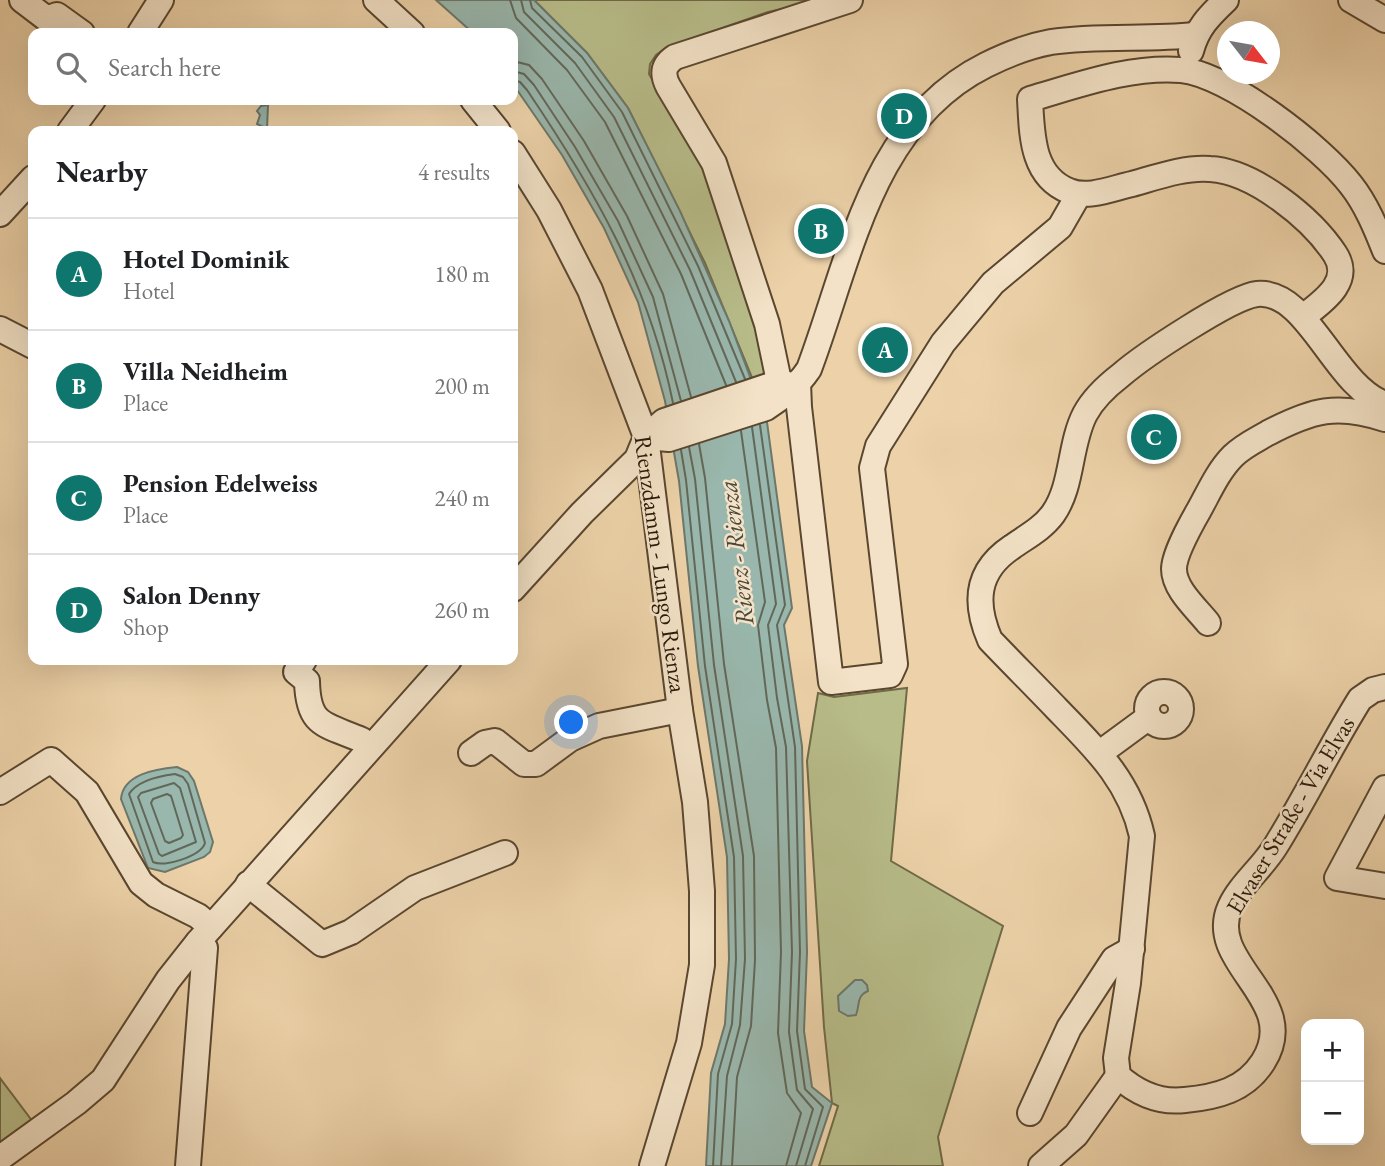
<!DOCTYPE html>
<meta charset="utf-8">
<style>
:root{--surface:#fff;--page:#f6f6f6;--text:#202124;--muted:#757577;--line:#e0e0e0;--accent:#0f766e}
body{margin:0;font-family:"EB Garamond",serif;background:var(--page);color:var(--text)}
.controls{position:absolute;right:21px;bottom:21px;display:grid;overflow:hidden;border-radius:14px;box-shadow:0 7px 28px #0002}
.controls button{width:63px;height:63px;display:grid;place-items:center;padding:0;border:0;border-bottom:2px solid var(--line);background:var(--surface);color:var(--text);font:35px sans-serif}
.compass{position:absolute;left:1217px;top:21px;width:63px;height:63px;border-radius:50%;background:var(--surface);box-shadow:0 7px 28px #0002;rotate:121deg}
.you{position:absolute;left:572px;top:723px;width:24px;height:24px;margin:-18px;border:5px solid #fff;border-radius:50%;background:#1a73e8;box-shadow:0 0 0 10px #1a73e833}
.badge{display:grid;place-items:center;width:46px;height:46px;border-radius:50%;background:var(--accent);color:#fff;font-size:23px;font-weight:700}
.pin{position:absolute;translate:-50% -50%;border:4px solid #fff;box-shadow:0 2px 7px #0006}
.list{margin:0;padding:0;list-style:none}
h2{display:flex;justify-content:space-between;align-items:center;height:91px;margin:0;padding:0 28px;font-size:30px}
h2 small{font-size:23px;font-weight:400;color:var(--muted)}
.list li{display:grid;grid-template-columns:46px 1fr auto;gap:21px;align-items:center;box-sizing:border-box;height:112px;padding:0 28px;border-top:2px solid var(--line)}
.list b{display:block;font-size:26px;white-space:nowrap}
.list p{margin:0;font-size:23px;white-space:nowrap;color:var(--muted)}
.list em{font-size:23px;font-style:normal;color:var(--muted)}
.icon{flex:none;width:38px;height:38px;fill:none;stroke:currentColor;stroke-width:2;stroke-linecap:round;stroke-linejoin:round}
.map{position:relative;flex:none;width:1385px;height:1166px;overflow:hidden}
.search{position:absolute;background:var(--surface);box-shadow:0 7px 28px #0002;left:28px;top:28px;width:490px;height:77px;display:flex;align-items:center;gap:18px;box-sizing:border-box;padding:0 24px;border-radius:14px;color:var(--muted);font-size:26px}
.panel{position:absolute;background:var(--surface);box-shadow:0 7px 28px #0002;left:28px;top:126px;width:490px;height:539px;border-radius:14px}
.map>svg:first-child{display:block}
.green{fill:#b7bc89;stroke:#706a48;stroke-width:2}
.water{fill:#99b7ad;stroke:#6c786b;stroke-width:2}
.lines{fill:none;stroke-linecap:round;stroke-linejoin:round}
.shore{stroke:#61685a;stroke-width:2}
.minor-casing{stroke:#5a4730;stroke-width:28}
.minor{stroke:#f3e2c7;stroke-width:24}
.labels{text-anchor:middle;dominant-baseline:central;stroke-width:5;stroke-linejoin:round;paint-order:stroke}
.street-label{font-size:24px;fill:#291908;stroke:#f3e2c7}
.water-label{font-size:26px;font-style:italic;fill:#4b483a;stroke:#f3e2c7}
</style>
<div class="map">
<svg width="1385" height="1166" viewBox="0 0 1385 1166">
<rect width="100%" height="100%" fill="#edd2a9"/>
<filter id="stains"><feTurbulence type="fractalNoise" baseFrequency=".00286" numOctaves="4"/><feColorMatrix values="0 0 0 0 .2 0 0 0 0 .09 0 0 0 0 .02 0 0 0 .5 -.17"/></filter>
<radialGradient id="worn" r=".72"><stop offset=".6" stop-color="#630" stop-opacity="0"/><stop offset="1" stop-color="#630" stop-opacity=".3"/></radialGradient>
<g class="green">
<polygon points="534,0 822,0 768,12 666,48 656,55 650,64 649,74 703,166 750,299 768,380 755,385 705,263 628,108 587,53"/>
<polygon points="907,688 891,861 1003,926 938,1137 943,1166 819,1166 838,1106 832,1103 824,1027 807,761 818,693 834,697"/>
<polygon points="0,1078 33,1122 0,1146"/>
</g>
<g class="water">
<polygon points="436,0 534,0 587,53 628,108 680,211 729,321 767,422 792,608 784,625 802,746 807,952 804,1031 812,1087 832,1103 811,1166 706,1166 711,1073 725,1024 729,959 727,857 698,666 679,481 665,401 638,302 604,228 562,155 513,84 513,33 473,33"/>
<polygon points="268,105 267,129 257,124 260,115 257,111 261,106"/>
<path d="M177,767L188,772L194,781L213,842L210,852L204,857L165,872L148,868L121,799C123,774 156,769 177,767Z"/>
<path d="M855,980H862L867,985L868,991C856,996 860,1005 856,1015L848,1016L839,1011L838,996Z"/>
</g>
<g class="lines">
<g class="shore">
<polyline points="510,0 516,18 567,70 605,122 681,274 726,385"/>
<polyline points="521,0 524,12 575,63 614,117 690,270 736,382"/>
<polyline points="530,0 532,8 582,57 622,112 698,266 745,379"/>
<polyline points="513,61 529,65 542,79 584,141 627,216 663,294 691,397"/>
<polyline points="513,71 524,74 534,85 575,147 618,221 653,297 681,401"/>
<path d="M513,80L520,82L527,90C594,189 649,284 673,403"/>
<polyline points="760,425 785,605 777,625 795,747 800,952 797,1031 805,1089 823,1107 805,1166"/>
<polyline points="752,427 776,604 768,625 777,698 786,747 792,952 789,1032 797,1090 813,1109 796,1166"/>
<polyline points="741,431 765,602 758,625 767,700 776,748 781,952 778,1033 787,1093 801,1113 786,1166"/>
<polyline points="699,444 705,478 724,664 754,856 755,960 751,1026 737,1077 732,1166"/>
<polyline points="689,447 695,479 714,665 743,856 745,959 740,1025 727,1076 721,1166"/>
<polyline points="681,450 686,480 705,666 734,857 736,959 732,1024 718,1074 713,1166"/>
<path d="M175,774L183,777L188,784L205,843C201,856 164,868 153,862L129,794C138,780 159,776 175,774Z"/>
<polygon points="174,783 180,788 196,842 162,856 159,854 138,797 141,793"/>
<polygon points="167,794 171,796 183,835 181,838 169,843 165,841 151,803 153,799"/>
</g>
<defs>
<g id="minor">
<polyline points="22,0 47,19 57,15 82,33"/>
<polyline points="376,0 412,33"/>
<polyline points="1351,0 1385,20"/>
<polyline points="140,33 161,0"/>
<path d="M1191,51C1197,28 1209,16 1226,0"/>
<polyline points="473,100 498,131"/>
<polyline points="70,131 93,100"/>
<polyline points="513,153 549,210 590,290 646,437 680,710 695,802 702,891 702,965 689,1043 652,1166"/>
<polyline points="0,214 33,178"/>
<path d="M1303,317C1322,302 1353,282 1335,254C1312,219 1254,171 1210,169C1184,167 1157,177 1132,184C1113,188 1088,199 1069,191C1031,176 1032,133 1030,99C1079,85 1130,66 1181,70C1228,74 1322,147 1351,185C1366,204 1376,228 1385,251"/>
<polyline points="0,329 33,346"/>
<path d="M784,383C797,388 802,379 809,369C850,260 871,122 986,65C1006,55 1029,46 1051,42C1098,35 1147,40 1195,35"/>
<polyline points="798,383 799,407 831,682 890,675 895,664 872,468 878,446 943,343 993,283 1060,227 1079,194"/>
<path d="M1385,404C1334,386 1308,289 1257,294C1231,297 1143,356 1121,375C1108,385 1093,399 1085,414C1069,445 1073,486 1053,514C1042,529 1026,537 1012,547C976,571 974,603 990,640C1012,663 1035,686 1057,709C1095,748 1130,781 1142,836L1128,983L1116,1058L1118,1076C1137,1093 1160,1103 1185,1100C1217,1097 1245,1090 1263,1062C1303,999 1205,964 1230,907C1240,885 1262,868 1275,847C1305,799 1330,747 1360,699L1373,690L1385,687"/>
<path d="M646,437L669,439L766,408L779,399L781,391L767,324L714,163L668,86C662,74 663,65 675,57L850,0"/>
<polyline points="513,589 582,513 637,459 646,437 664,421 780,382"/>
<path d="M1208,623C1196,608 1174,589 1174,569C1174,554 1191,524 1199,510C1209,492 1218,471 1233,456C1243,446 1256,440 1268,433C1312,410 1337,403 1385,419"/>
<path d="M304,660L296,672L307,681C308,727 325,724 362,740"/>
<circle cx="1164" cy="709" r="17"/>
<polyline points="471,753 485,743 495,741 524,764 536,764 570,739 599,726 680,710"/>
<polyline points="1100,753 1149,717"/>
<polyline points="1385,788 1337,878 1385,886"/>
<polyline points="0,792 51,760 87,792 141,883 156,895 198,916 211,927"/>
<polyline points="248,884 322,944 351,932 415,888 505,853"/>
<polyline points="1030,1113 1069,1028 1114,959 1132,949"/>
<polyline points="0,1158 76,1103 103,1080 168,980 198,942 449,660"/>
<polyline points="188,1166 205,948 198,942"/>
<polyline points="1041,1166 1076,1135 1118,1076"/>
</g>
</defs>
<use href="#minor" class="minor-casing"/>
<use href="#minor" class="minor"/>
</g>
<g class="labels">
<g class="street-label">
<text transform="translate(661 564) rotate(82)">Rienzdamm - Lungo Rienza</text>
<text transform="translate(1290 815) rotate(-59)">Elvaser Straße - Via Elvas</text>
</g>
<g class="water-label">
<text transform="translate(736 553) rotate(-97)">Rienz - Rienza</text>
</g>
</g>
<rect width="100%" height="100%" filter="url(#stains)"/>
<rect width="100%" height="100%" fill="url(#worn)"/>
</svg>
<div class="controls">
<button>+</button>
<button>−</button>
</div>
<svg class="compass" viewBox="-18 -18 36 36"><path d="M0-13l5 13h-10z" fill="#e53935"/><path d="M0 13l5-13h-10z" fill="#757577"/></svg>
<div class="you"></div>
<div class="pin badge" style="left:885px;top:350px">A</div>
<div class="pin badge" style="left:821px;top:231px">B</div>
<div class="pin badge" style="left:1154px;top:437px">C</div>
<div class="pin badge" style="left:904px;top:116px">D</div>
<div class="search"><svg class="icon" aria-label="search" viewBox="0 0 24 24"><circle cx="10" cy="10" r="6"/><path d="M15 15l6 6"/></svg>Search here</div>
<section class="panel">
<h2>Nearby<small>4 results</small></h2>
<ul class="list">
<li><span class="badge">A</span><div><b>Hotel Dominik</b><p>Hotel</p></div><em>180 m</em></li>
<li><span class="badge">B</span><div><b>Villa Neidheim</b><p>Place</p></div><em>200 m</em></li>
<li><span class="badge">C</span><div><b>Pension Edelweiss</b><p>Place</p></div><em>240 m</em></li>
<li><span class="badge">D</span><div><b>Salon Denny</b><p>Shop</p></div><em>260 m</em></li>
</ul>
</section>
</div>
